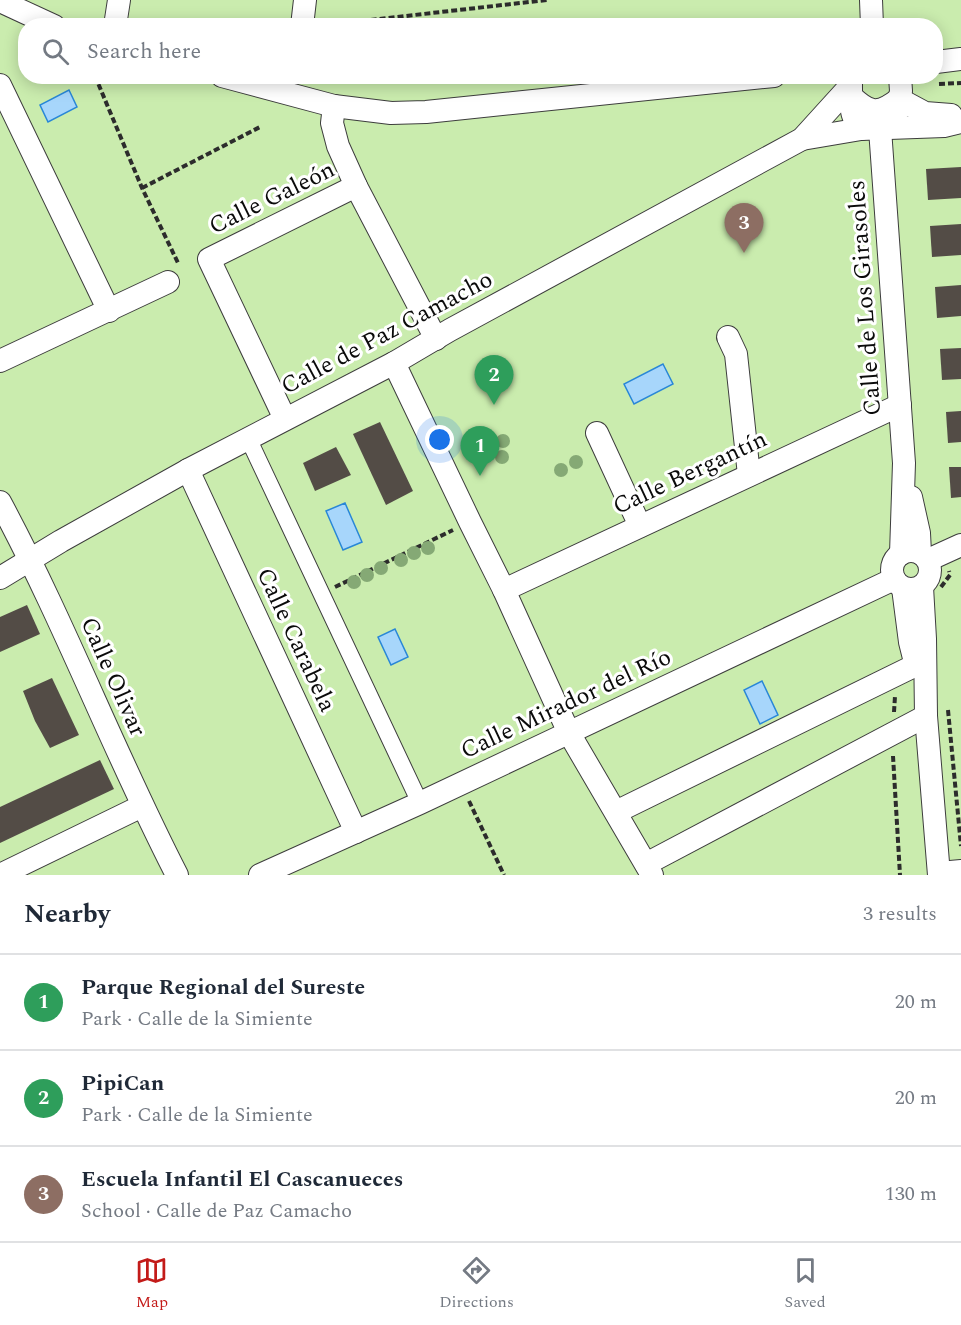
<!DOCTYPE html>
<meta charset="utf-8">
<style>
:root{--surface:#fff;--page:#f2f2f3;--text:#1f2937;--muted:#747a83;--line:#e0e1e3;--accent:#c31b19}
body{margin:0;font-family:Spectral,serif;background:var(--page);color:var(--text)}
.you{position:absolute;left:440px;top:440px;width:21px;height:21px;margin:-15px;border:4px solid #fff;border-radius:50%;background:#1a73e8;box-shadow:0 0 0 9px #1a73e833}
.badge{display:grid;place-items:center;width:39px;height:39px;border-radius:50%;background:var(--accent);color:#fff;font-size:20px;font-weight:700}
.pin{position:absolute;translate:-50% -50px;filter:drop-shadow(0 2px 3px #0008)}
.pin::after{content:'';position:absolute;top:32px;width:21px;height:18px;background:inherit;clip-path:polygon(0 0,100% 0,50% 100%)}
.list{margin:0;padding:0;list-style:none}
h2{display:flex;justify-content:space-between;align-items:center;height:78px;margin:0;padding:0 24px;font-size:26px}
h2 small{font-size:20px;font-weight:400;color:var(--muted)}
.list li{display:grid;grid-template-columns:39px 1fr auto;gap:18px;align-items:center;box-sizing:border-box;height:96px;padding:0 24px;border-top:2px solid var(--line)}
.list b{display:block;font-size:22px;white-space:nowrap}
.list p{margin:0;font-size:20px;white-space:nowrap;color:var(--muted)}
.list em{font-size:20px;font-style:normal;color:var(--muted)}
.icon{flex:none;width:33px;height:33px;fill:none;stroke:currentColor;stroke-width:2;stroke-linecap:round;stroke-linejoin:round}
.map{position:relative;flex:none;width:961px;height:875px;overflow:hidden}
.search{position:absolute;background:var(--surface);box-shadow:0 3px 15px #0003;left:18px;right:18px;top:18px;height:66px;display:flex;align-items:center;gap:15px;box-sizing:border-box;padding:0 21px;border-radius:24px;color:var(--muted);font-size:22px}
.sheet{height:366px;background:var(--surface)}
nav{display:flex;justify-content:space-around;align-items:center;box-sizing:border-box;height:84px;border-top:2px solid var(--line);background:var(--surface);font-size:16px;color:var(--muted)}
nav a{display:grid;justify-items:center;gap:3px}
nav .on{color:var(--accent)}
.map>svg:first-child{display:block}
.green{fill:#caecae;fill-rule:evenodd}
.water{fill:#a7d6fb;stroke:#2987d7;stroke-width:1.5}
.building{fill:#534c46}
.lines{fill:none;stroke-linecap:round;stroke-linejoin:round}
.pedestrian-casing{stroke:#3d3d3d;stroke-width:18}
.minor-casing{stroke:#3d3d3d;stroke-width:24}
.path{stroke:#2c2c2c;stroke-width:4;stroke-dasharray:6 3;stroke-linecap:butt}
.pedestrian{stroke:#fff;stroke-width:16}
.minor{stroke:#fff;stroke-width:22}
.tree{fill:#85a975}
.labels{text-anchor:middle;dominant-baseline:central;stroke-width:6;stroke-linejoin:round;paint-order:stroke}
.street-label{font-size:24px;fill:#0a0a0a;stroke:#fff}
</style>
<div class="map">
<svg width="961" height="875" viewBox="0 0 961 875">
<rect width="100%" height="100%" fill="#fffce7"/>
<path class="green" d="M0,0H961V875H0ZM26,26H936V76H26Z"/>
<g class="water">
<polygon points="69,90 77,107 48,122 40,105"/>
<polygon points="663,364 673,384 634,404 624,384"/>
<polygon points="345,503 362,542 343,550 326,511"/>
<polygon points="395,629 408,657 391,665 378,637"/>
<polygon points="762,681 778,715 760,724 744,690"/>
</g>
<g class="building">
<polygon points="961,167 961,198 928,200 926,169"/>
<polygon points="961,224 961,255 932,257 930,226"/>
<polygon points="961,285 961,316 937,318 935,287"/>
<polygon points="961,348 961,379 942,380 940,349"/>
<polygon points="961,411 961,442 948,443 946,412"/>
<polygon points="380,422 413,491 386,505 353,434"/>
<polygon points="336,447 351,475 315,491 303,463"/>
<polygon points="949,467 961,467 961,497 951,498"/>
<polygon points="27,605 40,634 0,652 0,617"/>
<polygon points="52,678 79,735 50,748 35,721 23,691"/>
<polygon points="100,760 114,789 0,843 0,807"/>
</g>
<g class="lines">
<defs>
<g id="pedestrian">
<polyline points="249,440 420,803"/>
<polyline points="939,870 961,868"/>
</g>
<g id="minor">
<polyline points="871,0 872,26"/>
<polyline points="0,1 54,26"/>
<polyline points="115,26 119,0"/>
<polyline points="302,26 305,0"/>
<polyline points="936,62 961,59"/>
<polyline points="222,76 334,106 391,113 426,112 774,76"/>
<polyline points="0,85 109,311"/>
<path d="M851,88V96C870,114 878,115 899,99"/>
<path d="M851,96C851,110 852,119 861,129L944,126L961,122"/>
<polyline points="899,99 925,113 951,115"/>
<polyline points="334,106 332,123 338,146 356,186 436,339"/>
<polyline points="897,112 901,91 900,76"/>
<polyline points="880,129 904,463 901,554"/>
<polyline points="802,139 861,129"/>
<polyline points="728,337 736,354 749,475"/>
<polyline points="0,361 168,282"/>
<polyline points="394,363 470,522 504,590 569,733 652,875"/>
<polyline points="285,419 209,259 356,186"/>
<polyline points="597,433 640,526"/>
<polyline points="188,470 356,832"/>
<polyline points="911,497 919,533 920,553"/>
<path d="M0,502C65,623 114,753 177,875"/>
<circle cx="911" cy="570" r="19"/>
<polyline points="928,560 961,545"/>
<polyline points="0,578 61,541 188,470 394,363 450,330 802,139 851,85"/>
<polyline points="922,587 925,639 926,716 939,875"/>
<polyline points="903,588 910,642 916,666"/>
<polyline points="504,590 900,405"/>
<polyline points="616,812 916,665"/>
<polyline points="646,864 926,716"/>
<polyline points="0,875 142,806"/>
<polyline points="260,875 420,803 894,579"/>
</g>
</defs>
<use href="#pedestrian" class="pedestrian-casing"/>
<use href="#minor" class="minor-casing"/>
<g class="path">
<polyline points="326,25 547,0"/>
<polyline points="95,76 142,188 179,265"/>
<polyline points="939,84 961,83"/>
<polyline points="142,188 260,127"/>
<polyline points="335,587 453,530"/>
<polyline points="941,587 950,575 949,571"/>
<polyline points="948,710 961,846"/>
<polyline points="894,712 895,696"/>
<polyline points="893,756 900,875"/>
<polyline points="469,801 504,875"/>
</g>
<use href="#pedestrian" class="pedestrian"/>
<use href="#minor" class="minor"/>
</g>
<g class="tree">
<circle cx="503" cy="441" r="7"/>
<circle cx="491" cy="449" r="7"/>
<circle cx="502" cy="457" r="7"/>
<circle cx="576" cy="462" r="7"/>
<circle cx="561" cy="470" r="7"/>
<circle cx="428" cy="548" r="7"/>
<circle cx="414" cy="553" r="7"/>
<circle cx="401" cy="560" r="7"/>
<circle cx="381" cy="568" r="7"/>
<circle cx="367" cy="575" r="7"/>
<circle cx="354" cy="582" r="7"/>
</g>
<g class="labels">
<g class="street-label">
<text transform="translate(272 198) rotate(-26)">Calle Galeón</text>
<text transform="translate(865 298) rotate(-94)">Calle de Los Girasoles</text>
<text transform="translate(387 333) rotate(-28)">Calle de Paz Camacho</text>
<text transform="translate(690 473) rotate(-25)">Calle Bergantín</text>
<text transform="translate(296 640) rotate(65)">Calle Carabela</text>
<text transform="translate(113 677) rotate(66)">Calle Olivar</text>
<text transform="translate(566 704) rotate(-25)">Calle Mirador del Río</text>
</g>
</g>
</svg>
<div class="you"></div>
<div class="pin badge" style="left:480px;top:476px;background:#2e9e5b">1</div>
<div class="pin badge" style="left:494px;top:405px;background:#2e9e5b">2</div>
<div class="pin badge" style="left:744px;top:253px;background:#8d6e63">3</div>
<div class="search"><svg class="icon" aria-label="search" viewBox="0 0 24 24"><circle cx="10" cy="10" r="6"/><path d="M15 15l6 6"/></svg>Search here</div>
</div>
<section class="sheet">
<h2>Nearby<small>3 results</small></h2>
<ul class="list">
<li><span class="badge" style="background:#2e9e5b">1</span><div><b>Parque Regional del Sureste</b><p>Park · Calle de la Simiente</p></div><em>20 m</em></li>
<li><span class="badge" style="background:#2e9e5b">2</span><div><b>PipiCan</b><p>Park · Calle de la Simiente</p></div><em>20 m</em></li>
<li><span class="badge" style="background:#8d6e63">3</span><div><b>Escuela Infantil El Cascanueces</b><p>School · Calle de Paz Camacho</p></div><em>130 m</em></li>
</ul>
</section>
<nav>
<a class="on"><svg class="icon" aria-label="map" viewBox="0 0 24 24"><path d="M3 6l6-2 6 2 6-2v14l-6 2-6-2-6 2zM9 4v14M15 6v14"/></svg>Map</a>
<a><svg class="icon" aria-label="directions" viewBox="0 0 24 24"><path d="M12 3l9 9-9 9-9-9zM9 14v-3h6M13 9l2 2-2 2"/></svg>Directions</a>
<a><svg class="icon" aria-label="saved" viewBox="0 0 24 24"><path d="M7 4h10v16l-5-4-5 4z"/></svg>Saved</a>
</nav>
